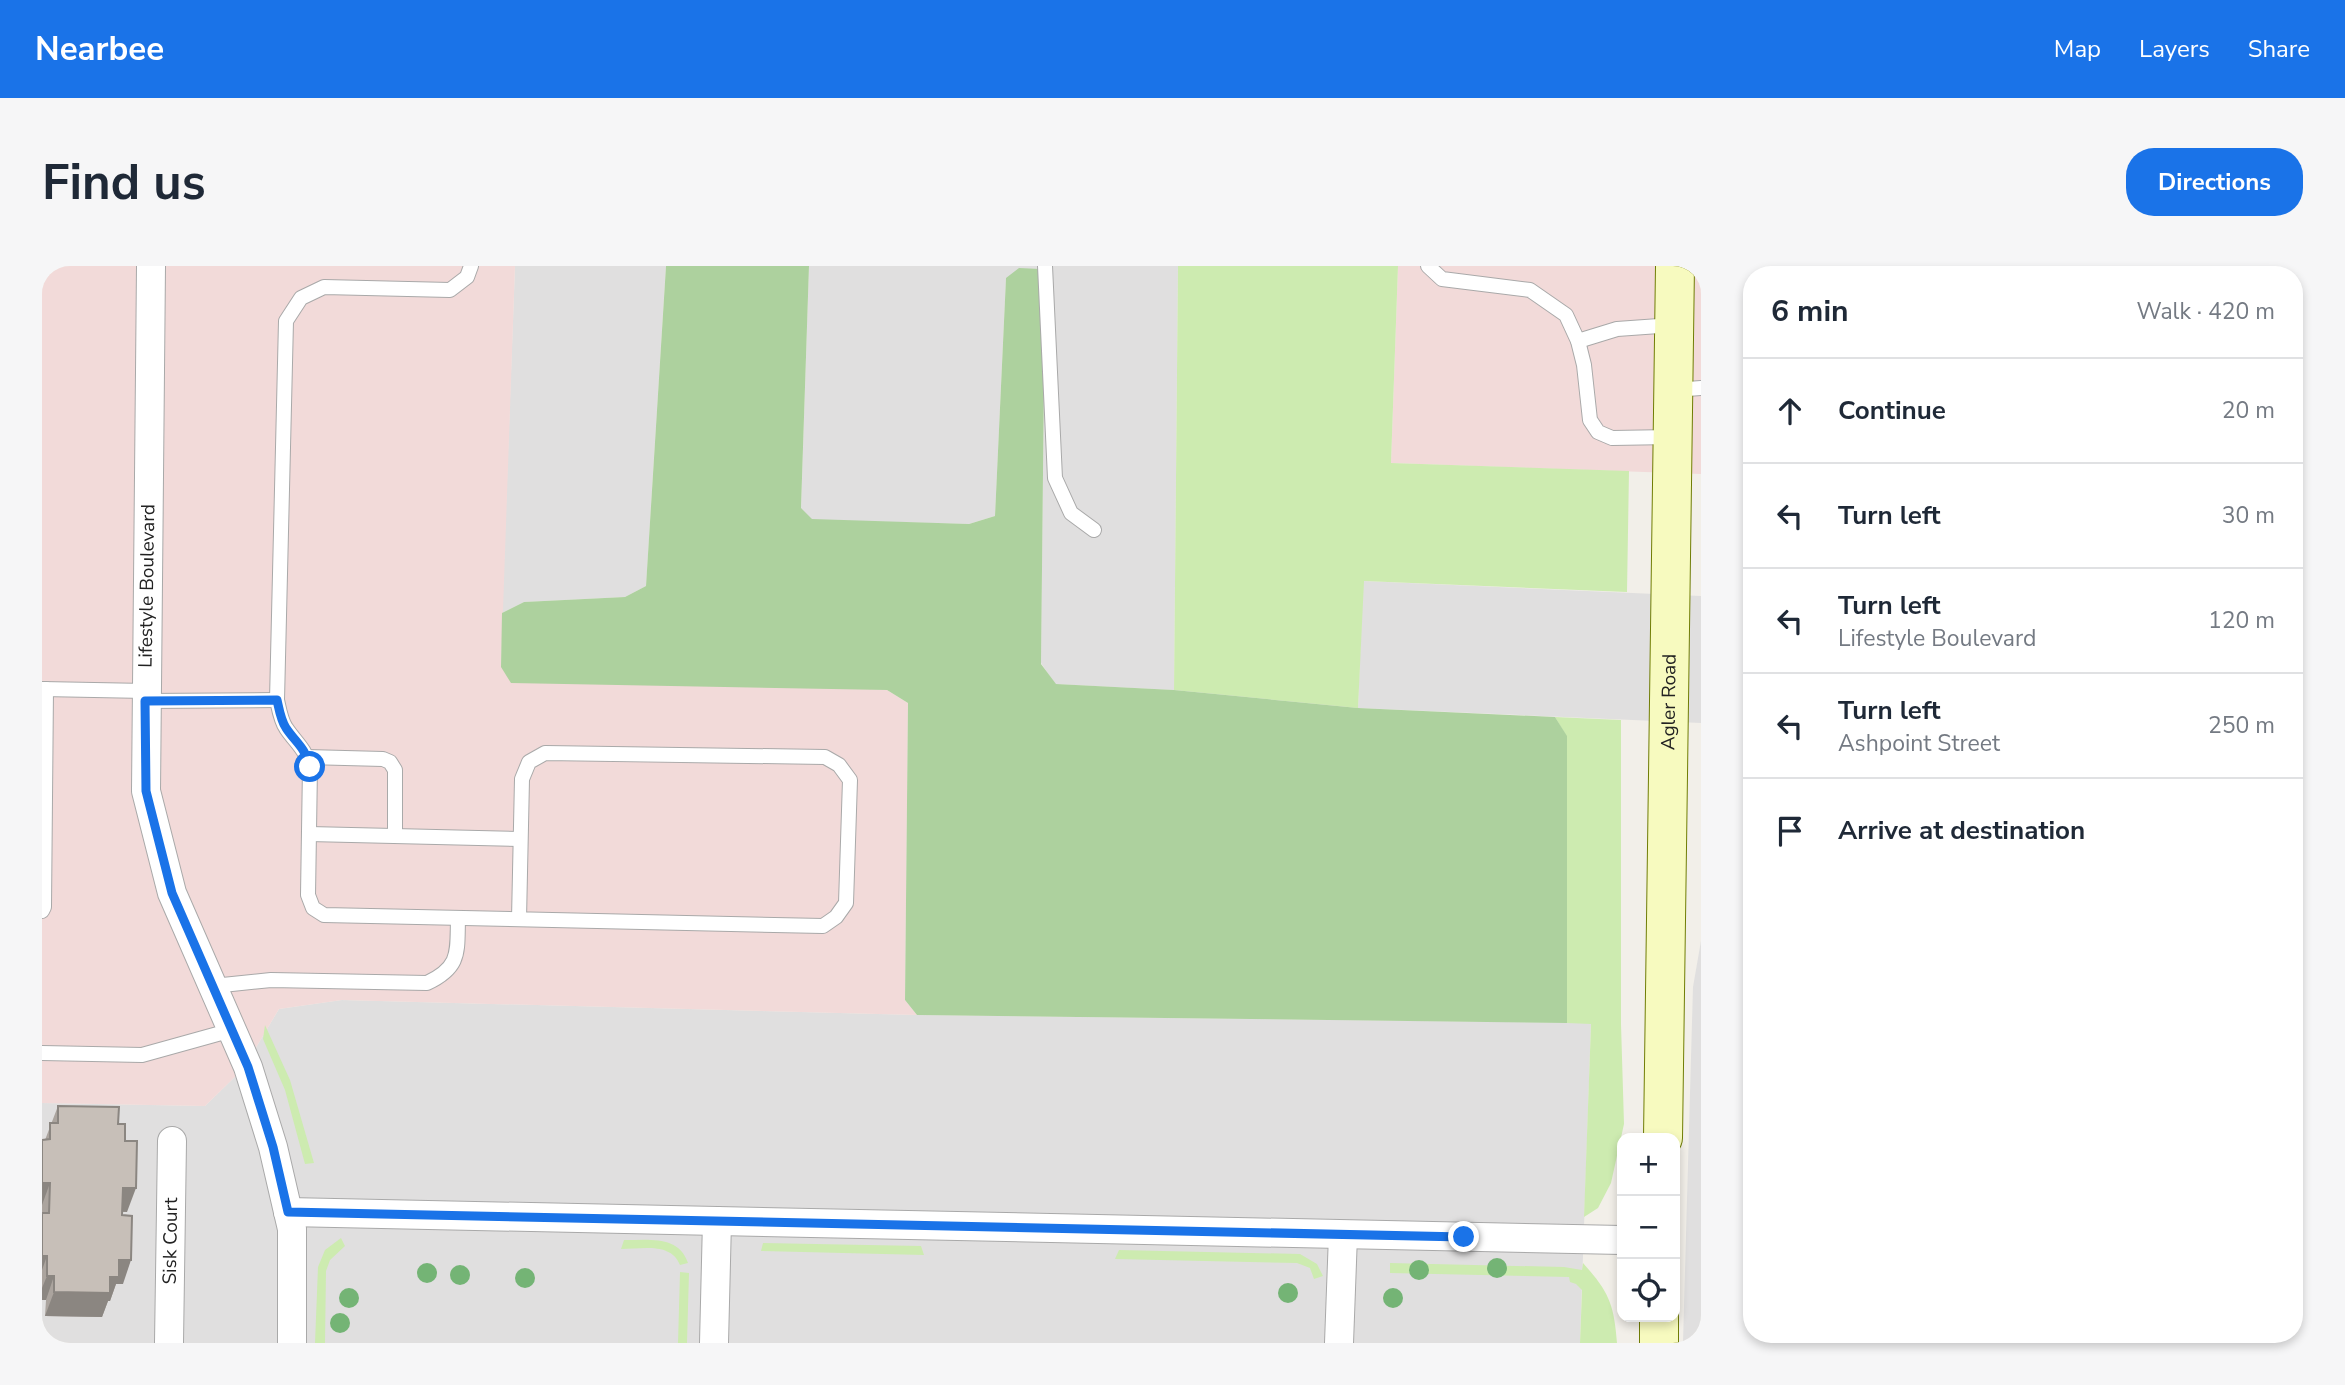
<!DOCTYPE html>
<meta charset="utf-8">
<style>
:root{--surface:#fff;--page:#f6f6f7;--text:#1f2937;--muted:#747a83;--line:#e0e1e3;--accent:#1a73e8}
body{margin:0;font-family:"Nunito Sans",sans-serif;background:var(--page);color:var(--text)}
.controls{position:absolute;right:21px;bottom:21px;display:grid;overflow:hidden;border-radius:14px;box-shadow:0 4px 10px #0003}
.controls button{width:63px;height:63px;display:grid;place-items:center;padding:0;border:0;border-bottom:2px solid var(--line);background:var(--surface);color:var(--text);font:35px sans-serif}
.stop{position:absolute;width:21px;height:21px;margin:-16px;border:5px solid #1a73e8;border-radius:50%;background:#fff}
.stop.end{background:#1a73e8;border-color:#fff;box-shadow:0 2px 7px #0008}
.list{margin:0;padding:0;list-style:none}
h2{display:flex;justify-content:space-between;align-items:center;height:91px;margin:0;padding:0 28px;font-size:30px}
h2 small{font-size:23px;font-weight:400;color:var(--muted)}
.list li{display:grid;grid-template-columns:46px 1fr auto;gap:21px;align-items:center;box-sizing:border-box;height:105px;padding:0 28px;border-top:2px solid var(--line)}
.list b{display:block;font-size:26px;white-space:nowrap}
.list p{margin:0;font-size:23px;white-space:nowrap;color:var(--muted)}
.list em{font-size:23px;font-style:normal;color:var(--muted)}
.icon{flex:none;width:38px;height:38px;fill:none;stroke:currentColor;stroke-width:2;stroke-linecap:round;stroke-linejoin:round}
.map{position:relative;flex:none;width:1659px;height:1077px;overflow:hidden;border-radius:28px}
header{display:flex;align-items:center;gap:42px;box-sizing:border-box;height:98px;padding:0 35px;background:var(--accent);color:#fff}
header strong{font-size:33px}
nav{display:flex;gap:38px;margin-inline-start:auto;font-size:24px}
.intro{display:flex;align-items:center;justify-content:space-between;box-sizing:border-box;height:168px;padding:0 42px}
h1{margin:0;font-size:49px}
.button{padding:18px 32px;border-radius:28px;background:var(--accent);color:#fff;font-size:24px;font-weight:700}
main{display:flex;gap:42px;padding:0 42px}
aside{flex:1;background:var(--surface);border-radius:28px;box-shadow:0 4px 10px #0003}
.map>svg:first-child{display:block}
.residential{fill:#e0dfdf}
.commercial{fill:#f2dad9}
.grass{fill:#cdebb0}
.forest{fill:#add19e}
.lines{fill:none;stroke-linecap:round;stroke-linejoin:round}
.service-casing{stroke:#a9a9a9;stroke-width:16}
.minor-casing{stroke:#a9a9a9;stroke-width:30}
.secondary-casing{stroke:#707d05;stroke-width:40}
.service{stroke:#fff;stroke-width:14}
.minor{stroke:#fff;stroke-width:28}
.secondary{stroke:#f7fabf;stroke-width:38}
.tree{fill:#74b475}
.wall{fill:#aba49e}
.shaded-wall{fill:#8b8681}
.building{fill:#c7bfb8;stroke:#8b8681;stroke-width:2}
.route{stroke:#1a73e8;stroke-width:9}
.labels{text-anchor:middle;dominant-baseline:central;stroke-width:6;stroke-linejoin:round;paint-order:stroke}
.street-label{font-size:19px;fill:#222;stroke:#fff}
</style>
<header>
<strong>Nearbee</strong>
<nav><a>Map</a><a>Layers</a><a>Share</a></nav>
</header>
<div class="intro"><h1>Find us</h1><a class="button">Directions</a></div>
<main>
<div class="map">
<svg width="1659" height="1077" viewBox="0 0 1659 1077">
<rect width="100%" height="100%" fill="#f2efe9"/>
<g class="residential">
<polygon points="473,0 624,0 604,320 583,331 482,336 460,347"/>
<polygon points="767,0 1136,0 1132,424 1013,418 999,397 1003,19 964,12 953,250 927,258 770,254 759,243"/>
<polygon points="1321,315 1659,330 1659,457 1316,442"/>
<polygon points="1659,675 1659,1077 1641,1077 1651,721"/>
<polygon points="300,734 875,749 1549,757 1538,1077 0,1077 0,837 163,840 201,803 237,743"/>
</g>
<g class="commercial">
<polygon points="0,0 473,0 459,401 845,424 866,437 863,734 875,749 300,734 237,743 201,803 163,840 0,837"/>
<polygon points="1356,0 1659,0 1659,208 1349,197"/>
</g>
<g class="grass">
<polygon points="1136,0 1356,0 1349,197 1587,205 1585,326 1322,315 1316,442 1132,424"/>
<polygon points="1513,451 1579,454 1579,758 1582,858 1569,917 1556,942 1542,951 1549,758 1525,757 1525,471"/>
<polygon points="223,759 248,814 272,897 263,898 243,824 221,773"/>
<polygon points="299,972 303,980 288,994 284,1005 283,1077 273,1077 276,1001 283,984"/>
<path d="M582,974C607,974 637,969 646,997L638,999C629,976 600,983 579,983Z"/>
<polygon points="721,977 879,980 882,989 719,985"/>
<polygon points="1077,984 1258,988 1275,998 1281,1010 1272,1013 1268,1002 1255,997 1073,993"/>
<path d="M1348,997L1522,1001L1540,1004L1541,997C1567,1026 1572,1038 1575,1077H1538L1540,1024L1534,1018L1528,1016L1527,1011L1348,1007Z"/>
<polygon points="638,1006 647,1007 645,1077 636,1077"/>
</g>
<polygon class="forest" points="624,0 767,0 759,242 770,253 927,258 953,250 964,12 977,2 998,3 1003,18 999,398 1014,418 1132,424 1316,442 1513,451 1525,470 1525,757 875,749 863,734 866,437 845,424 469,417 459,401 460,347 482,336 583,331 604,320"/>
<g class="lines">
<defs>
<g id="service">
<path d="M429,0L425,11L408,24L282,21L259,32L244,55L235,434C237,443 239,455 244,462C254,477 263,482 268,501L266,629L271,642L282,649L781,660L794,651L804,637L808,514L797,499L783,491L503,487L487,496L480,513L477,653"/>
<polyline points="1003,0 1013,212 1029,247 1052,264"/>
<polyline points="1386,0 1400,13 1488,24 1524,49 1536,75 1542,99 1548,154 1556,166 1570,172 1629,171"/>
<polyline points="1536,75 1575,63 1631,59"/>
<polyline points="1633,124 1659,122"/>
<polyline points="0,423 104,425"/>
<polyline points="103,435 235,434"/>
<polyline points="265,491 341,493 348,496 353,504 353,570"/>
<polyline points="267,568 478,573"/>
<polyline points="0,645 2,641 4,423"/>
<path d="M171,720L229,714L385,717C419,701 415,686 416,653"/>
<polyline points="0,787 100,789 190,764"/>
</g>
<g id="minor">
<polyline points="109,0 104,525 130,627 206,801 231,881 250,963 250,1077"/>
<polyline points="246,946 1580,974"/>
<path id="s1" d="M127,1077L130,875"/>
<polyline points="672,1077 675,955"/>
<polyline points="1297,1077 1301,969"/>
</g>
<g id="secondary">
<path id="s2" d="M1621,872L1633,0"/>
<polyline points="1617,1077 1617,1051"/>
</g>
</defs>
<use href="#service" class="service-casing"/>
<use href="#minor" class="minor-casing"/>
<use href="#secondary" class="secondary-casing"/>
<use href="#service" class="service"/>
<use href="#minor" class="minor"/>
<use href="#secondary" class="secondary"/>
</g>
<g class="tree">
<circle cx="1455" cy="1002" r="10"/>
<circle cx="1377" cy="1004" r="10"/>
<circle cx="385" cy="1007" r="10"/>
<circle cx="418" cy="1009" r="10"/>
<circle cx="483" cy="1012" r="10"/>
<circle cx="1246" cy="1027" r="10"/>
<circle cx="307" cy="1032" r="10"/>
<circle cx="1351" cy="1032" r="10"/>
<circle cx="298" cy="1057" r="10"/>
</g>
<polygon class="wall" points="16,840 76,858 83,875 85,946 80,946 81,1018 74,1018 68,1035 66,1035 60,1051 3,1050 4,1034 0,1034 0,874 3,874"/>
<g class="shaded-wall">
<polygon points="0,917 8,917 0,939"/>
<polygon points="81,922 94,922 85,946 72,945"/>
<polygon points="0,990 5,990 0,1004"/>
<polygon points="77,994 89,994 81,1018 74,1018 68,1035 66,1035 60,1051 3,1050 12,1026 68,1011"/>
<polygon points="5,1010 12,1010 4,1034 0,1034 0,1022"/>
</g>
<polygon class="building" points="16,840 77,841 76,858 83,858 83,875 95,875 94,922 81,922 80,949 90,950 89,994 77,994 77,1011 68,1011 68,1027 12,1026 12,1010 5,1010 5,990 0,990 0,947 7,947 8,917 0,917 0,874 8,873 8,857 16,857"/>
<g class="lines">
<path class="route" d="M268,501C263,481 254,477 244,462C239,455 237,443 235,434L103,435L104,525L130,627L206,801L231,881L246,946L1422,971"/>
</g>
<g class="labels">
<g class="street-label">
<text transform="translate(105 320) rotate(-89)">Lifestyle Boulevard</text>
<text stroke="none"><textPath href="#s2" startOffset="436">Agler Road</textPath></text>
<text stroke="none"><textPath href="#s1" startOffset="102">Sisk Court</textPath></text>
</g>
</g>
</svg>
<div class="controls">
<button>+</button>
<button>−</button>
<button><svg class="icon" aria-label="locate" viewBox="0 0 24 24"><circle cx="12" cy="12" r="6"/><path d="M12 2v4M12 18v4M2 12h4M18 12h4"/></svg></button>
</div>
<div class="stop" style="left:268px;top:501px"></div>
<div class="stop end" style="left:1422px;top:971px"></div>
</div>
<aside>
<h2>6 min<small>Walk · 420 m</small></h2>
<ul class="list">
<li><svg class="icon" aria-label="ahead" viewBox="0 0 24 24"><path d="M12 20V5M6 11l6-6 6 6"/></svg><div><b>Continue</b></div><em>20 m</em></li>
<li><svg class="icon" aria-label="left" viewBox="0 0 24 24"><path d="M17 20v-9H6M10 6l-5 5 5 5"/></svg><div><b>Turn left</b></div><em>30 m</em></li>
<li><svg class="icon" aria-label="left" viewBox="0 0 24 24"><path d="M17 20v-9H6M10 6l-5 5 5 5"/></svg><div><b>Turn left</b><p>Lifestyle Boulevard</p></div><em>120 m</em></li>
<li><svg class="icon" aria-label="left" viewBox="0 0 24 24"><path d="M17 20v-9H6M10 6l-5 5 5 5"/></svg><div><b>Turn left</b><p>Ashpoint Street</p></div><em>250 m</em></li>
<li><svg class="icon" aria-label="arrive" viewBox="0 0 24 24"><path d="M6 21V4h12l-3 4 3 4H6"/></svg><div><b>Arrive at destination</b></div></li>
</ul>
</aside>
</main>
